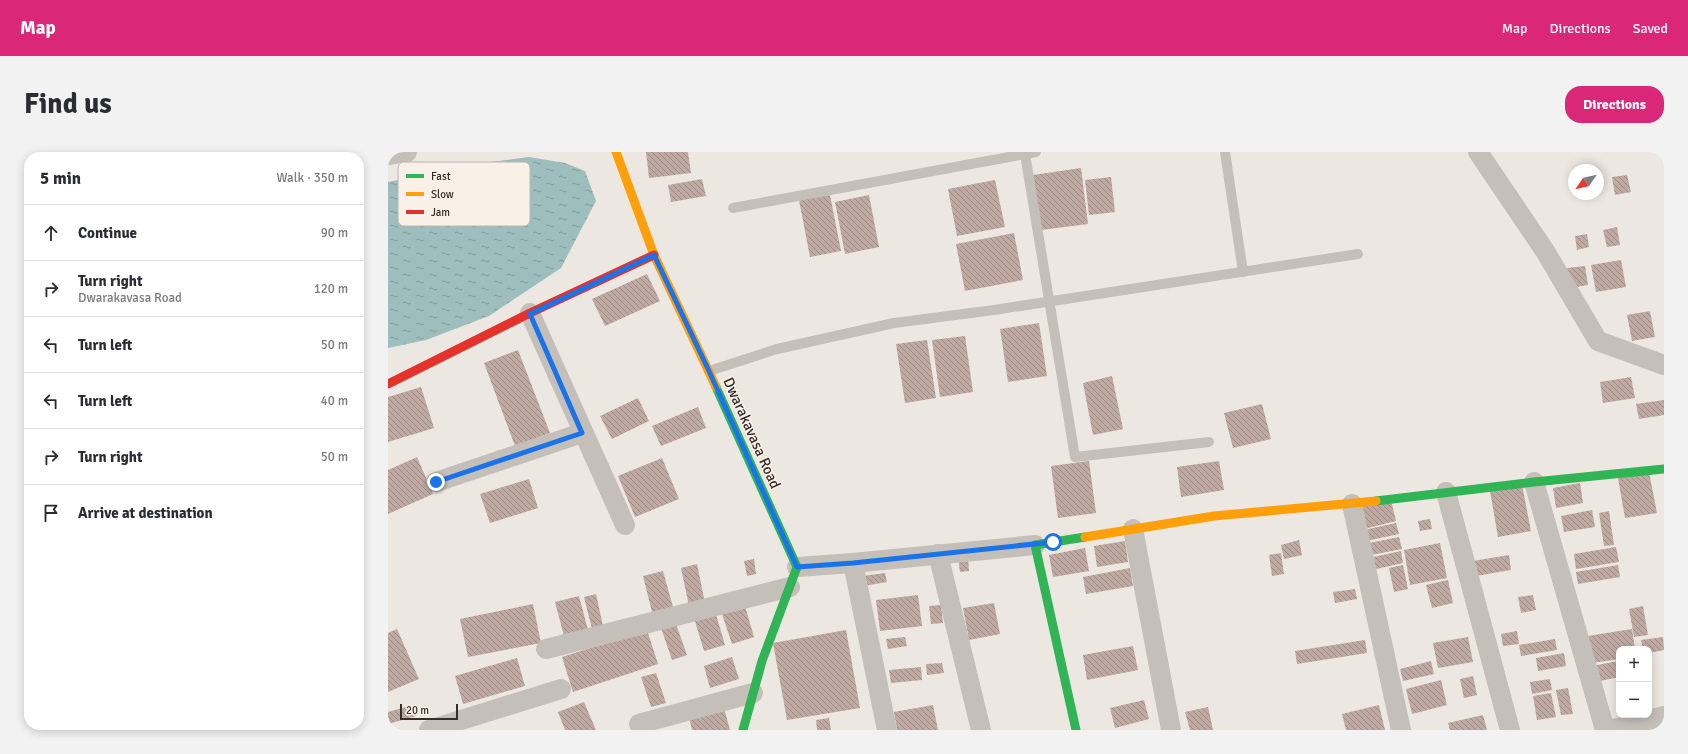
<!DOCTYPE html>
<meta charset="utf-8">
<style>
:root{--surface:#fff;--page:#f2f2f3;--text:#2b2b33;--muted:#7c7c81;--line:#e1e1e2;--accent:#db2777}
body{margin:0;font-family:Signika,sans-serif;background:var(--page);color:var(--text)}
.controls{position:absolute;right:12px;bottom:12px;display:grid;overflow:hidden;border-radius:8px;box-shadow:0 2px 10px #0003}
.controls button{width:36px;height:36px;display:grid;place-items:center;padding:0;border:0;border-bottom:1px solid var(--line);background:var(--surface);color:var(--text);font:20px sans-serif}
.compass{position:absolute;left:1180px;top:12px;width:36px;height:36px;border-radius:50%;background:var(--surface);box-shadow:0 2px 10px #0003;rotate:236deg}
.scale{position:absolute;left:12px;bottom:10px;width:58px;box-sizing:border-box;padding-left:4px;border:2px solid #362c28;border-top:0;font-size:11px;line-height:14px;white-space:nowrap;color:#362c28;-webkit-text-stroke:3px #f9f1e8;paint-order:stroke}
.stop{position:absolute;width:12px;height:12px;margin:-9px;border:3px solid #1a73e8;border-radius:50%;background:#fff}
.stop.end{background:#1a73e8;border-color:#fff;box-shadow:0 1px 4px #0008}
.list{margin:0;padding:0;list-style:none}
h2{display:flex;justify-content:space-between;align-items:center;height:52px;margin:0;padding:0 16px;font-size:17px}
h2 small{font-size:13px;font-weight:400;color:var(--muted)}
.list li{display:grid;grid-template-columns:26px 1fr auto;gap:12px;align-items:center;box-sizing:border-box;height:56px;padding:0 16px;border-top:1px solid var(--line)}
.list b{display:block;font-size:15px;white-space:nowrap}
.list p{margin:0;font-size:13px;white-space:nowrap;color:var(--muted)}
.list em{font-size:13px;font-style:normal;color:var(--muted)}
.icon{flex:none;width:22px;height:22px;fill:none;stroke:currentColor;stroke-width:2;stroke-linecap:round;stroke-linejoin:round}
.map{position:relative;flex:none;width:1276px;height:578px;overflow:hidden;border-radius:16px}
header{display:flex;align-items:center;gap:24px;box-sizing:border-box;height:56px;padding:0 20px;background:var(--accent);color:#fff}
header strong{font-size:19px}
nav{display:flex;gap:22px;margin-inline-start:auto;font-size:14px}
.intro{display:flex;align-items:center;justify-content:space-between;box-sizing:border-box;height:96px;padding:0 24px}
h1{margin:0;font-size:28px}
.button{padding:10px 18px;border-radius:16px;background:var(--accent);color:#fff;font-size:14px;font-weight:700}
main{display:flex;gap:24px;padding:0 24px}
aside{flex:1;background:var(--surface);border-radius:16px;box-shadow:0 2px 10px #0003}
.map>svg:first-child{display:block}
.water{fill:url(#water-ripples)}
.building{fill:url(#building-back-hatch)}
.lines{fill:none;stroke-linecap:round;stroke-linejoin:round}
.lane{stroke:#c5bfba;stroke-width:10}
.street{stroke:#c5bfba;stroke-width:20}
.fast{stroke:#30b455;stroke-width:9}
.slow{stroke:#ff9f0a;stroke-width:9}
.jam{stroke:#e5322d;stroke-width:9}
.route{stroke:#1a73e8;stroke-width:5}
.labels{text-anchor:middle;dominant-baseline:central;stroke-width:3;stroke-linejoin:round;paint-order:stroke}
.street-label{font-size:15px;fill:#362c28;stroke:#f9f1e8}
.key{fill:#f9f1e8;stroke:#beb6ae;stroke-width:1}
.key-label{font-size:11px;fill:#362c28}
</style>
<header>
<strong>Map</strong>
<nav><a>Map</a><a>Directions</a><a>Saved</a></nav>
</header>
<div class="intro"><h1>Find us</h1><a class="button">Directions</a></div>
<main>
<aside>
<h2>5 min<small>Walk · 350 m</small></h2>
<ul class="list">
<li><svg class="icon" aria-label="ahead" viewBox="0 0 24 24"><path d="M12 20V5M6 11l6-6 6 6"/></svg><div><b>Continue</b></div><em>90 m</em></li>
<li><svg class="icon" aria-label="right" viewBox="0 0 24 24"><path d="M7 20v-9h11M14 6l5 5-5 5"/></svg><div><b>Turn right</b><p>Dwarakavasa Road</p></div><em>120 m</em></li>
<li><svg class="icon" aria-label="left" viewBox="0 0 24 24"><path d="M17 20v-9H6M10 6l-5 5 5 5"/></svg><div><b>Turn left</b></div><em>50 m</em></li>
<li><svg class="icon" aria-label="left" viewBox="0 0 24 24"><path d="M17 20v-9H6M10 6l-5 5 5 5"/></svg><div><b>Turn left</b></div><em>40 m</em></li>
<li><svg class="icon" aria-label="right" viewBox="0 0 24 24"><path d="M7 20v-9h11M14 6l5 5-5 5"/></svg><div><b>Turn right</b></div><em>50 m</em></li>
<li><svg class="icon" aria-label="arrive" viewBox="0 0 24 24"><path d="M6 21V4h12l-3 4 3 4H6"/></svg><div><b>Arrive at destination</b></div></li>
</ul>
</aside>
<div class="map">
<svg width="1276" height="578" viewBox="0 0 1276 578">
<defs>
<pattern id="water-ripples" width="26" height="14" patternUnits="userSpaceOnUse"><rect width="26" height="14" fill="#9dbebd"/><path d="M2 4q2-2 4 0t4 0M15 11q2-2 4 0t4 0" fill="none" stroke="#819b9a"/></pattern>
<pattern id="building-back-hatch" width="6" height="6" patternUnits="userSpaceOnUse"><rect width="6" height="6" fill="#bfaaa3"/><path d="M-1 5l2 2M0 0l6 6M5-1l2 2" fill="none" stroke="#9c8b85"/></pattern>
</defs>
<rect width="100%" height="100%" fill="#ece7e1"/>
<polygon class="water" points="141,5 177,11 197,19 208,49 173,116 101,164 38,188 0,196 0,30 95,11"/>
<g class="building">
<polygon points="258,0 300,0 303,21 261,26"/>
<polygon points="693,16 700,72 653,78 645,23"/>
<polygon points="1239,23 1243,40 1227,43 1224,25"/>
<polygon points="723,25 727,60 701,63 697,28"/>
<polygon points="314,27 318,44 283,50 280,33"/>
<polygon points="607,28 617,75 569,84 560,37"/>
<polygon points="442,43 453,99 422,105 411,48"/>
<polygon points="481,43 491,95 457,102 447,50"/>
<polygon points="1229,75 1232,93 1219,95 1215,78"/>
<polygon points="626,81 635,128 577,139 568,92"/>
<polygon points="1199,82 1201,95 1189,98 1187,84"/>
<polygon points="1233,108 1238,135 1208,140 1203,113"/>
<polygon points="1197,114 1200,133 1183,136 1179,116"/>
<polygon points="259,122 272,149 217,174 204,147"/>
<polygon points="1262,159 1267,185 1244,189 1239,163"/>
<polygon points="651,171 659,224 620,230 612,177"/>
<polygon points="577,184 585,240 552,245 544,188"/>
<polygon points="539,188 548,246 517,251 508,192"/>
<polygon points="130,198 162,281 127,294 96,211"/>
<polygon points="724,224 735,277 705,283 695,231"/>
<polygon points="1243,225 1247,246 1215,251 1212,230"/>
<polygon points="33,235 46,276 0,290 0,245"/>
<polygon points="250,246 261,269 224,287 212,264"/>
<polygon points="1276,248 1276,263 1251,267 1248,252"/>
<polygon points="874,252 883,287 845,296 836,261"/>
<polygon points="310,255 318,276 273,294 264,274"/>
<polygon points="29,305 45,342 0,362 0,318"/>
<polygon points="274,306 291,347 247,365 230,324"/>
<polygon points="701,309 708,361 670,366 663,314"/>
<polygon points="831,309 836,338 793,345 789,315"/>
<polygon points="1261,320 1269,361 1237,366 1230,326"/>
<polygon points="141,327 150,356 102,371 92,342"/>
<polygon points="1192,331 1195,351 1168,356 1165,336"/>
<polygon points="1134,333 1143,379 1110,385 1102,339"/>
<polygon points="1003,348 1008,369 976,377 971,355"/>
<polygon points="1204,358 1207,375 1176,380 1173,364"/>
<polygon points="1221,359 1226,393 1216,394 1211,361"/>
<polygon points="1042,367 1044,377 1032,379 1030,369"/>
<polygon points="1008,371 1011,382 978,389 976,378"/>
<polygon points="1011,385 1014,397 978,404 976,392"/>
<polygon points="911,388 914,403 896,407 893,393"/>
<polygon points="737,389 740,410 709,415 706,394"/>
<polygon points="1052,391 1059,426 1022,433 1016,398"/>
<polygon points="1228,395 1231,410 1188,417 1186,402"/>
<polygon points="697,396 701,419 665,425 661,403"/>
<polygon points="1013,399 1015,411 984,418 981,406"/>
<polygon points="893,401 896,422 884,424 881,403"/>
<polygon points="1121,403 1123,418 1088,424 1085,409"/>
<polygon points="580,404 581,419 572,420 570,405"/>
<polygon points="366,407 368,422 359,424 356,409"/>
<polygon points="309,412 317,451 301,454 293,416"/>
<polygon points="1015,413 1020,437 1006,440 1001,416"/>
<polygon points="1230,413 1232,425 1190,432 1188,420"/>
<polygon points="742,416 745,434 698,442 695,425"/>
<polygon points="275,419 285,455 264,460 255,424"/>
<polygon points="497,421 499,430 476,434 474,424"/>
<polygon points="1060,428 1065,451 1044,456 1038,433"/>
<polygon points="967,437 969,447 947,451 945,440"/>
<polygon points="208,442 215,474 204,477 196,445"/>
<polygon points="530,443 534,474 492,479 488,448"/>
<polygon points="1145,443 1148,458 1133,461 1130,445"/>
<polygon points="191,444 200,478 176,484 167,450"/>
<polygon points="606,451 612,482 581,488 575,456"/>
<polygon points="145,452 153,491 80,505 72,467"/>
<polygon points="553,453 555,471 543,472 541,454"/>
<polygon points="357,454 366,485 344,492 334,462"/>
<polygon points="1255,454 1260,483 1246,485 1241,457"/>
<polygon points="327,459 337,493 316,499 306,466"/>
<polygon points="288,472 299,503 284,508 273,476"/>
<polygon points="9,477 31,527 0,540 0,481"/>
<polygon points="1244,477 1247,497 1231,497 1231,507 1204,511 1200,484"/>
<polygon points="259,478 270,512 185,540 174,505"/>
<polygon points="458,478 472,556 399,568 385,491"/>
<polygon points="1129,479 1131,492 1115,494 1113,482"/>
<polygon points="517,485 519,494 500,497 498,487"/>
<polygon points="1080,485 1085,510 1050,516 1045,491"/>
<polygon points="1275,485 1276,498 1261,501 1261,497 1255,497 1253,488"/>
<polygon points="1167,487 1169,498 1133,504 1131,493"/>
<polygon points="977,488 979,501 909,512 907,499"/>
<polygon points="745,494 750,518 699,528 695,503"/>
<polygon points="1176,501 1178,514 1150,519 1148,506"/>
<polygon points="344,505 351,527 322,536 316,514"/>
<polygon points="129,506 137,534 75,552 67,524"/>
<polygon points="1043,509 1046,522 1015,529 1012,517"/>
<polygon points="1231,509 1231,525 1212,529 1209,513"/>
<polygon points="554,511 556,521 539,523 538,512"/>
<polygon points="533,515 534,528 503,531 501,518"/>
<polygon points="268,521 278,551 263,555 253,525"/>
<polygon points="1085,524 1089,543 1076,546 1072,527"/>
<polygon points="1162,527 1164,538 1144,542 1142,530"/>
<polygon points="1053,528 1059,553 1024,562 1018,537"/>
<polygon points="1180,536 1185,562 1173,563 1168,538"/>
<polygon points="1163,541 1168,565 1149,568 1145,544"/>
<polygon points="756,548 761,567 727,576 722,556"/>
<polygon points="196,550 208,578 177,578 170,560"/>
<polygon points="25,553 28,564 0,572 0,560"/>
<polygon points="545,553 550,578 509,578 506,560"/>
<polygon points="991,553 997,578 958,578 954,562"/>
<polygon points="820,555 825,578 802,578 797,560"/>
<polygon points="336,556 342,578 304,578 301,565"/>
<polygon points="1095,563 1099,578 1062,578 1060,571"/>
<polygon points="441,566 443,578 429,578 428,568"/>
<polygon points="1276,575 1276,578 1264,578 1264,577"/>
</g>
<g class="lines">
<g class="lane">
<polyline points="837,0 855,120"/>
<polyline points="637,2 687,305 821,290"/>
<polyline points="345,56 648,0"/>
<polyline points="321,219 389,197 506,171 606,158 970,102"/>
</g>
<g class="street">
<polyline points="1090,0 1157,99 1210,189 1276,213"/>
<polyline points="0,3 19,0"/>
<polyline points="142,161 237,373"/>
<polyline points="48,330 194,281"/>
<polyline points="1146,330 1217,578"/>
<polyline points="1058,340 1122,578"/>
<polyline points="964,352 1013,578"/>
<polyline points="745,377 783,578"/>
<polyline points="550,402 593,578"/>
<polyline points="465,411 499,578"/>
<polyline points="409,415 465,411 647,393"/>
<polyline points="158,497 402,435"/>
<polyline points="251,572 365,541"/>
<polyline points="41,578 173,537"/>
<polyline points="1221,578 1276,564"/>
</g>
<g class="fast">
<polyline points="328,235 409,415 374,509 355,578"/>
<polyline points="988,349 1146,330 1276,317"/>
<polyline points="688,578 647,393 697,385"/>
</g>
<g class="slow">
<polyline points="228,0 266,103 328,235"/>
<polyline points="697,385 826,364 988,349"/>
</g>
<polyline class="jam" points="0,232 142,161 266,103"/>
</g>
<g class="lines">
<polyline class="route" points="48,330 194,281 142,162 266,103 321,219 409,415 465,411 665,390"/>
</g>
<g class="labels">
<g class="street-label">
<text transform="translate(364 281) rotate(66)">Dwarakavasa Road</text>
</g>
</g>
<rect x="10" y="10" width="132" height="64" rx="6" class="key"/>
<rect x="18" y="22" width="18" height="4" fill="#30b455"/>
<rect x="18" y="40" width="18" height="4" fill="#ff9f0a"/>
<rect x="18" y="58" width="18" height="4" fill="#e5322d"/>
<g class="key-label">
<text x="43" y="28">Fast</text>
<text x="43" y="46">Slow</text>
<text x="43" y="64">Jam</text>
</g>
</svg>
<div class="controls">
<button>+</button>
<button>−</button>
</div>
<svg class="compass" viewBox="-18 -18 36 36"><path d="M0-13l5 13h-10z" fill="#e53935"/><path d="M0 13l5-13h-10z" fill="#7c7c81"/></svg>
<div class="scale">20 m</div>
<div class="stop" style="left:665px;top:390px"></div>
<div class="stop end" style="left:48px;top:330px"></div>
</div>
</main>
